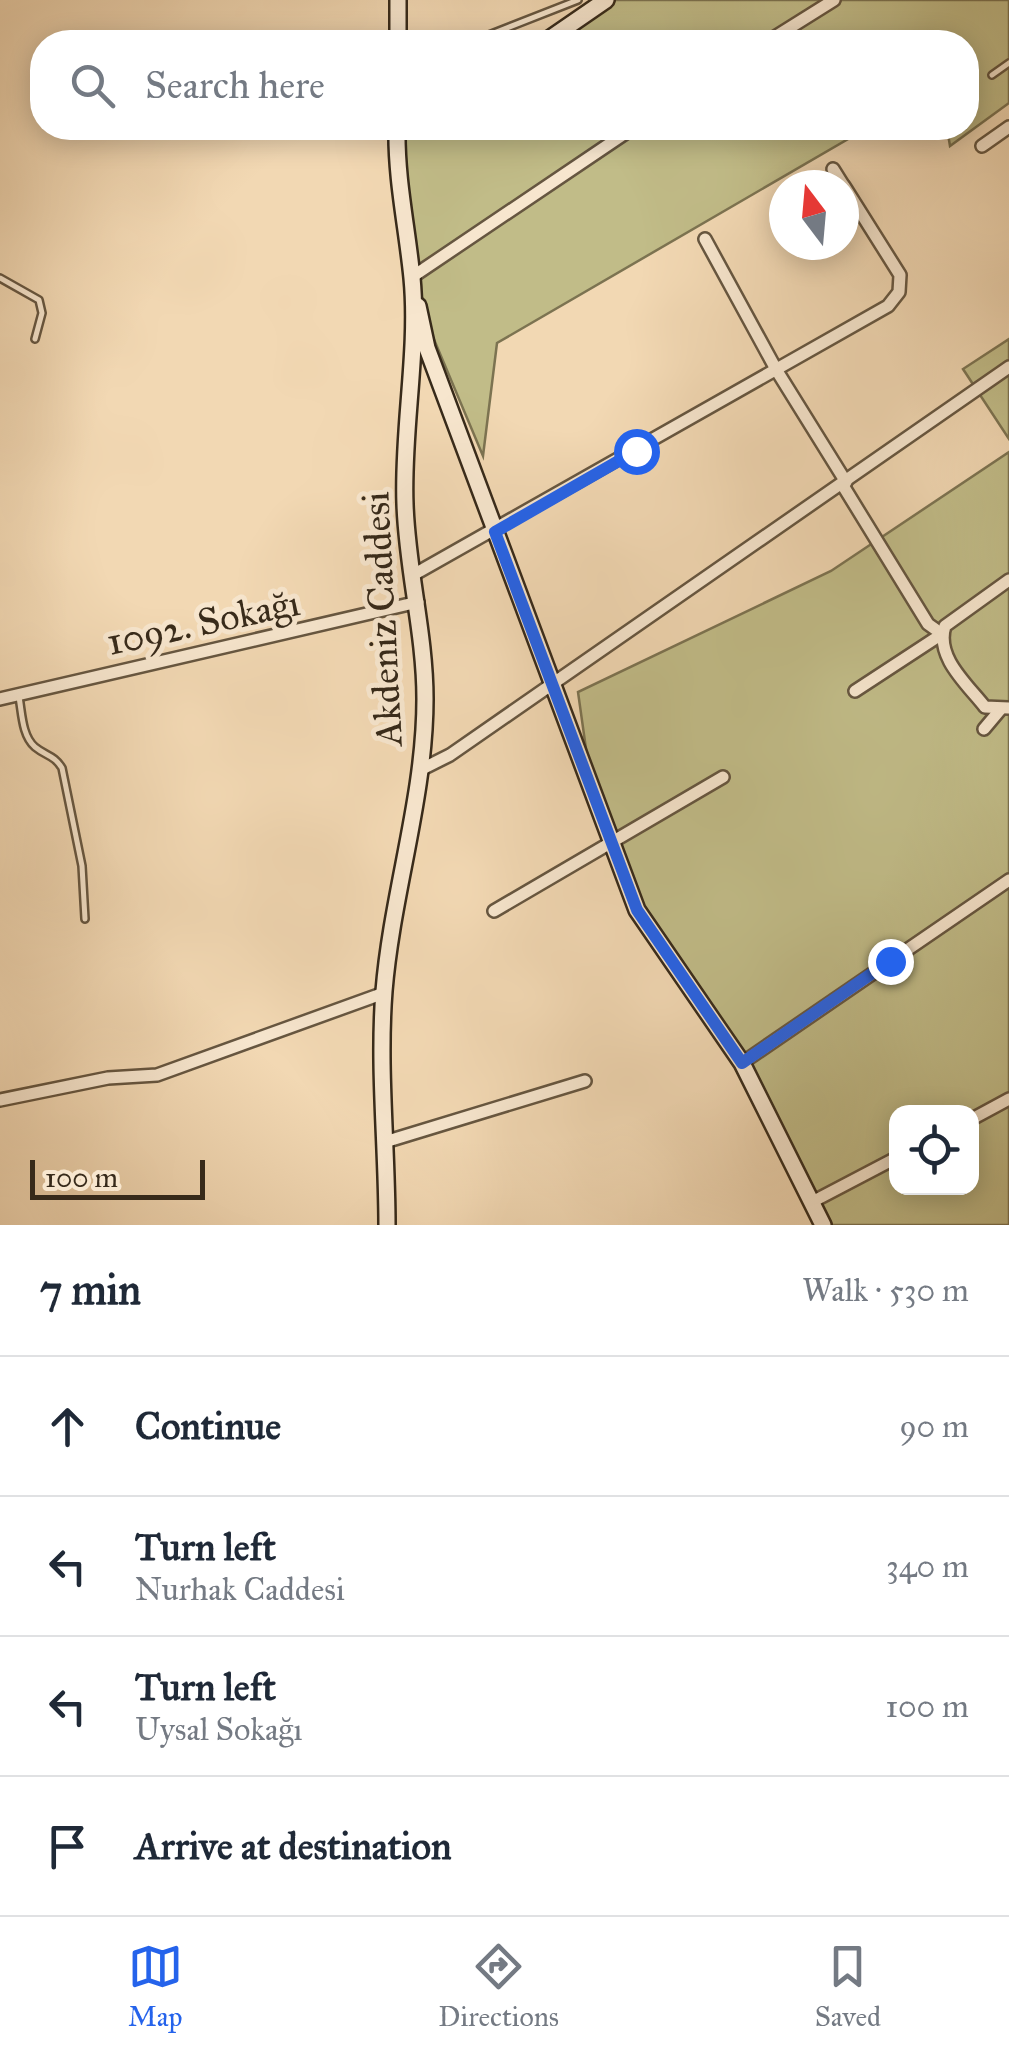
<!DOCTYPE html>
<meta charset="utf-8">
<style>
:root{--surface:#fff;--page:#f6f6f7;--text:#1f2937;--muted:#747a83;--line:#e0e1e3;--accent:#2563eb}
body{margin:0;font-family:"IM FELL Great Primer",serif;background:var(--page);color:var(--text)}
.controls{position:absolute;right:30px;bottom:30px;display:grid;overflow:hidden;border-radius:20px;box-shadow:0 5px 25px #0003}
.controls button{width:90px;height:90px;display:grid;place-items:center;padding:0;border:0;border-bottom:2px solid var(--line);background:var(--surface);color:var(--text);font:50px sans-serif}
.compass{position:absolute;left:769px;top:170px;width:90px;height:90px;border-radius:50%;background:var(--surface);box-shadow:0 5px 25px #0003;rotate:344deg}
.scale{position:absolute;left:30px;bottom:25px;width:175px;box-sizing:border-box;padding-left:10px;border:5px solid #372a1a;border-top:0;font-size:28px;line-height:35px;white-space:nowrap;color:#372a1a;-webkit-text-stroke:8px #f7e6ce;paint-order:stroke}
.stop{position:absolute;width:30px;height:30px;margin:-22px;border:8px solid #2563eb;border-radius:50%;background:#fff}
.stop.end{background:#2563eb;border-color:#fff;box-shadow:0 2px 10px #0008}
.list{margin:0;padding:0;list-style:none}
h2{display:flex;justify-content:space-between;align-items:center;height:130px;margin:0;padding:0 40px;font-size:42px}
h2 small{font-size:32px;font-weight:400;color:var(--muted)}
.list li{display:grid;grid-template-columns:65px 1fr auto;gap:30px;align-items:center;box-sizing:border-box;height:140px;padding:0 40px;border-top:2px solid var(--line)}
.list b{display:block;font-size:38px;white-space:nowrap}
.list p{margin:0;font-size:32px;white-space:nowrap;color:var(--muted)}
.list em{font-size:32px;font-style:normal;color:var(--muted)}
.icon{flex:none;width:55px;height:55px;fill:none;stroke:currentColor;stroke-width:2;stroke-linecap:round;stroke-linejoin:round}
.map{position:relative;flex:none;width:1009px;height:1225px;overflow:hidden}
.search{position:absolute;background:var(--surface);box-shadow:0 5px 25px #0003;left:30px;right:30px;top:30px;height:110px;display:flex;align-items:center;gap:25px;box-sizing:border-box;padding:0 35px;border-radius:40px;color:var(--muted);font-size:38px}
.sheet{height:690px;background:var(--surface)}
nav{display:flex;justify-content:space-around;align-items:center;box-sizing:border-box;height:140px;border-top:2px solid var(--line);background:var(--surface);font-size:28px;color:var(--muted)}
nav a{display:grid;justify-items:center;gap:5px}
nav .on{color:var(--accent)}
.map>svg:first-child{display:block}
.grass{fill:#c1bc88;stroke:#7c7351;stroke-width:2.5;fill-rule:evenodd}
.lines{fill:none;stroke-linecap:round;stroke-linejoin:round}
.lane-casing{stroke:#665640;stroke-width:10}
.street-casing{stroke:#665640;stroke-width:16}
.secondary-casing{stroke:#372a1a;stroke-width:20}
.lane{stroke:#f7e6ce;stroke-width:5}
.street{stroke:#f7e6ce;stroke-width:11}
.secondary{stroke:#f7e6ce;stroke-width:15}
.route{stroke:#2563eb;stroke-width:12}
.labels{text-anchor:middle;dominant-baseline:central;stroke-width:10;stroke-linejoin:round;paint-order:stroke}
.street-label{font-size:38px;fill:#372a1a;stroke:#f7e6ce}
</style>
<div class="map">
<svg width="1009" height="1225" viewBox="0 0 1009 1225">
<rect width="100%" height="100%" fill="#f2d8b3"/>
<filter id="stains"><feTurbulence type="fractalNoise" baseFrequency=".002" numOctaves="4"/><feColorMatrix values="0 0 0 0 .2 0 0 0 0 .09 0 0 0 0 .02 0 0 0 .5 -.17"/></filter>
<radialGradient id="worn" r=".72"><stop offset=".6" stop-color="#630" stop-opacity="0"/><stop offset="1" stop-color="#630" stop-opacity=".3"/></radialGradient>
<g class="grass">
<polygon points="606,0 1009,0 1009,103 950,146 947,128 966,128 966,42 545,42"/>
<polygon points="396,128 867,128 497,343 483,456 409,280"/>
<polygon points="1009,339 1009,439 963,369"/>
<path d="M1009,452V1225H824L747,1072L654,937L587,756L578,692L831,571ZM896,1112H972V1188H896Z"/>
</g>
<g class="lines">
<defs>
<g id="lane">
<polyline points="471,42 578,0"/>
<polyline points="992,75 1009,63"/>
<polyline points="0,278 39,300 42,313 35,339"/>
<path d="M19,697C22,713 22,736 35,747C46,756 54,755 62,768L82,866L85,919"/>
</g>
<g id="street">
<polyline points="767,42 834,0"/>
<polyline points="982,146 1009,127"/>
<polyline points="833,169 843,185"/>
<polyline points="705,239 777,371 846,482"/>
<polyline points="412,277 633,128"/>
<polyline points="842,484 928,624 942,634 855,691"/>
<polyline points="413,575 888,306 899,292 900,275 844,186"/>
<path d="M1009,580L945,626C935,657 967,684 985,707L1009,708"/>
<polyline points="0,699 418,602"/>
<polyline points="984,729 1000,710"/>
<polyline points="422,769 450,755 1009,367"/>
<polyline points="494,911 723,777"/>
<polyline points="742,1063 1009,880"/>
<polyline points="0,1100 108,1078 157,1075 384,993"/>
<polyline points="972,1119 1009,1099"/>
<polyline points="388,1141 585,1081"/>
<polyline points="812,1202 896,1158"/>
</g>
<g id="secondary">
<polyline points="398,42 398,0"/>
<polyline points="545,42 606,0"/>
<polyline points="418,306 427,348 637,910 742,1063 823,1225"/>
<path d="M387,1225C387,1147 378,1069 384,991C392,893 425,798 425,699C425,633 407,570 405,504C402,431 419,351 412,278C407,227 396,179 397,128"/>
</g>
</defs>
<use href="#lane" class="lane-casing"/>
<use href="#street" class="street-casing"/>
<use href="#secondary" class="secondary-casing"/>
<use href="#lane" class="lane"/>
<use href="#street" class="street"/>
<use href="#secondary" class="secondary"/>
</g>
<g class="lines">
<polyline class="route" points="636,451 495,532 637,910 742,1063 890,961"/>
</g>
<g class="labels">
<g class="street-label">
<text transform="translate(382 619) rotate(-93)">Akdeniz Caddesi</text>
<text transform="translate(203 622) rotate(-12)">1092. Sokağı</text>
</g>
</g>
<rect width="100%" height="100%" filter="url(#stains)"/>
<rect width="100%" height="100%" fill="url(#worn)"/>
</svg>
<div class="controls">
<button><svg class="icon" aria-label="locate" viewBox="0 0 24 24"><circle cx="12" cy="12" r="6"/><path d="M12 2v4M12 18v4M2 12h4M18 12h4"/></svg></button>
</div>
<svg class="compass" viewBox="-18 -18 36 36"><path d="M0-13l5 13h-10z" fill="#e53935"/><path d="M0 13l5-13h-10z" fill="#747a83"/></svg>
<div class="scale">100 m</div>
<div class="stop" style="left:636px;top:451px"></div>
<div class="stop end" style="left:890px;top:961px"></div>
<div class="search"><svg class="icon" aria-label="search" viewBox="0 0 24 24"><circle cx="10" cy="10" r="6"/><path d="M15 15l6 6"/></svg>Search here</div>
</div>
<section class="sheet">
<h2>7 min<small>Walk · 530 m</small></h2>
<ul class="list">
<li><svg class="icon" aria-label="ahead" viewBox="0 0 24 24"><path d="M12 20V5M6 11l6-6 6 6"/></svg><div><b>Continue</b></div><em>90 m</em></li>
<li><svg class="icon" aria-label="left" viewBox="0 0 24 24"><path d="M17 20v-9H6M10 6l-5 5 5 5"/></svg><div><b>Turn left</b><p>Nurhak Caddesi</p></div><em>340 m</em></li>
<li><svg class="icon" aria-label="left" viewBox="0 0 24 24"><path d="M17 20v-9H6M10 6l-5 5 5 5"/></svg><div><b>Turn left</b><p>Uysal Sokağı</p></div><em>100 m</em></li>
<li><svg class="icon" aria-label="arrive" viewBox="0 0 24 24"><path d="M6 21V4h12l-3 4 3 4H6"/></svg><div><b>Arrive at destination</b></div></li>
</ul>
</section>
<nav>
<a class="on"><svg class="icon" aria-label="map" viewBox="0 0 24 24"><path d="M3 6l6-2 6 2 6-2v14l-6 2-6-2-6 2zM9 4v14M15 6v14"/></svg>Map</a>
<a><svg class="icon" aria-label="directions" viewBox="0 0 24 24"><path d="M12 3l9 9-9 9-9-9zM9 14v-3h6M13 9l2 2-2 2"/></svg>Directions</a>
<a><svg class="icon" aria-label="saved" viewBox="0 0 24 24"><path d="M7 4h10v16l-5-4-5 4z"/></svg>Saved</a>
</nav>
